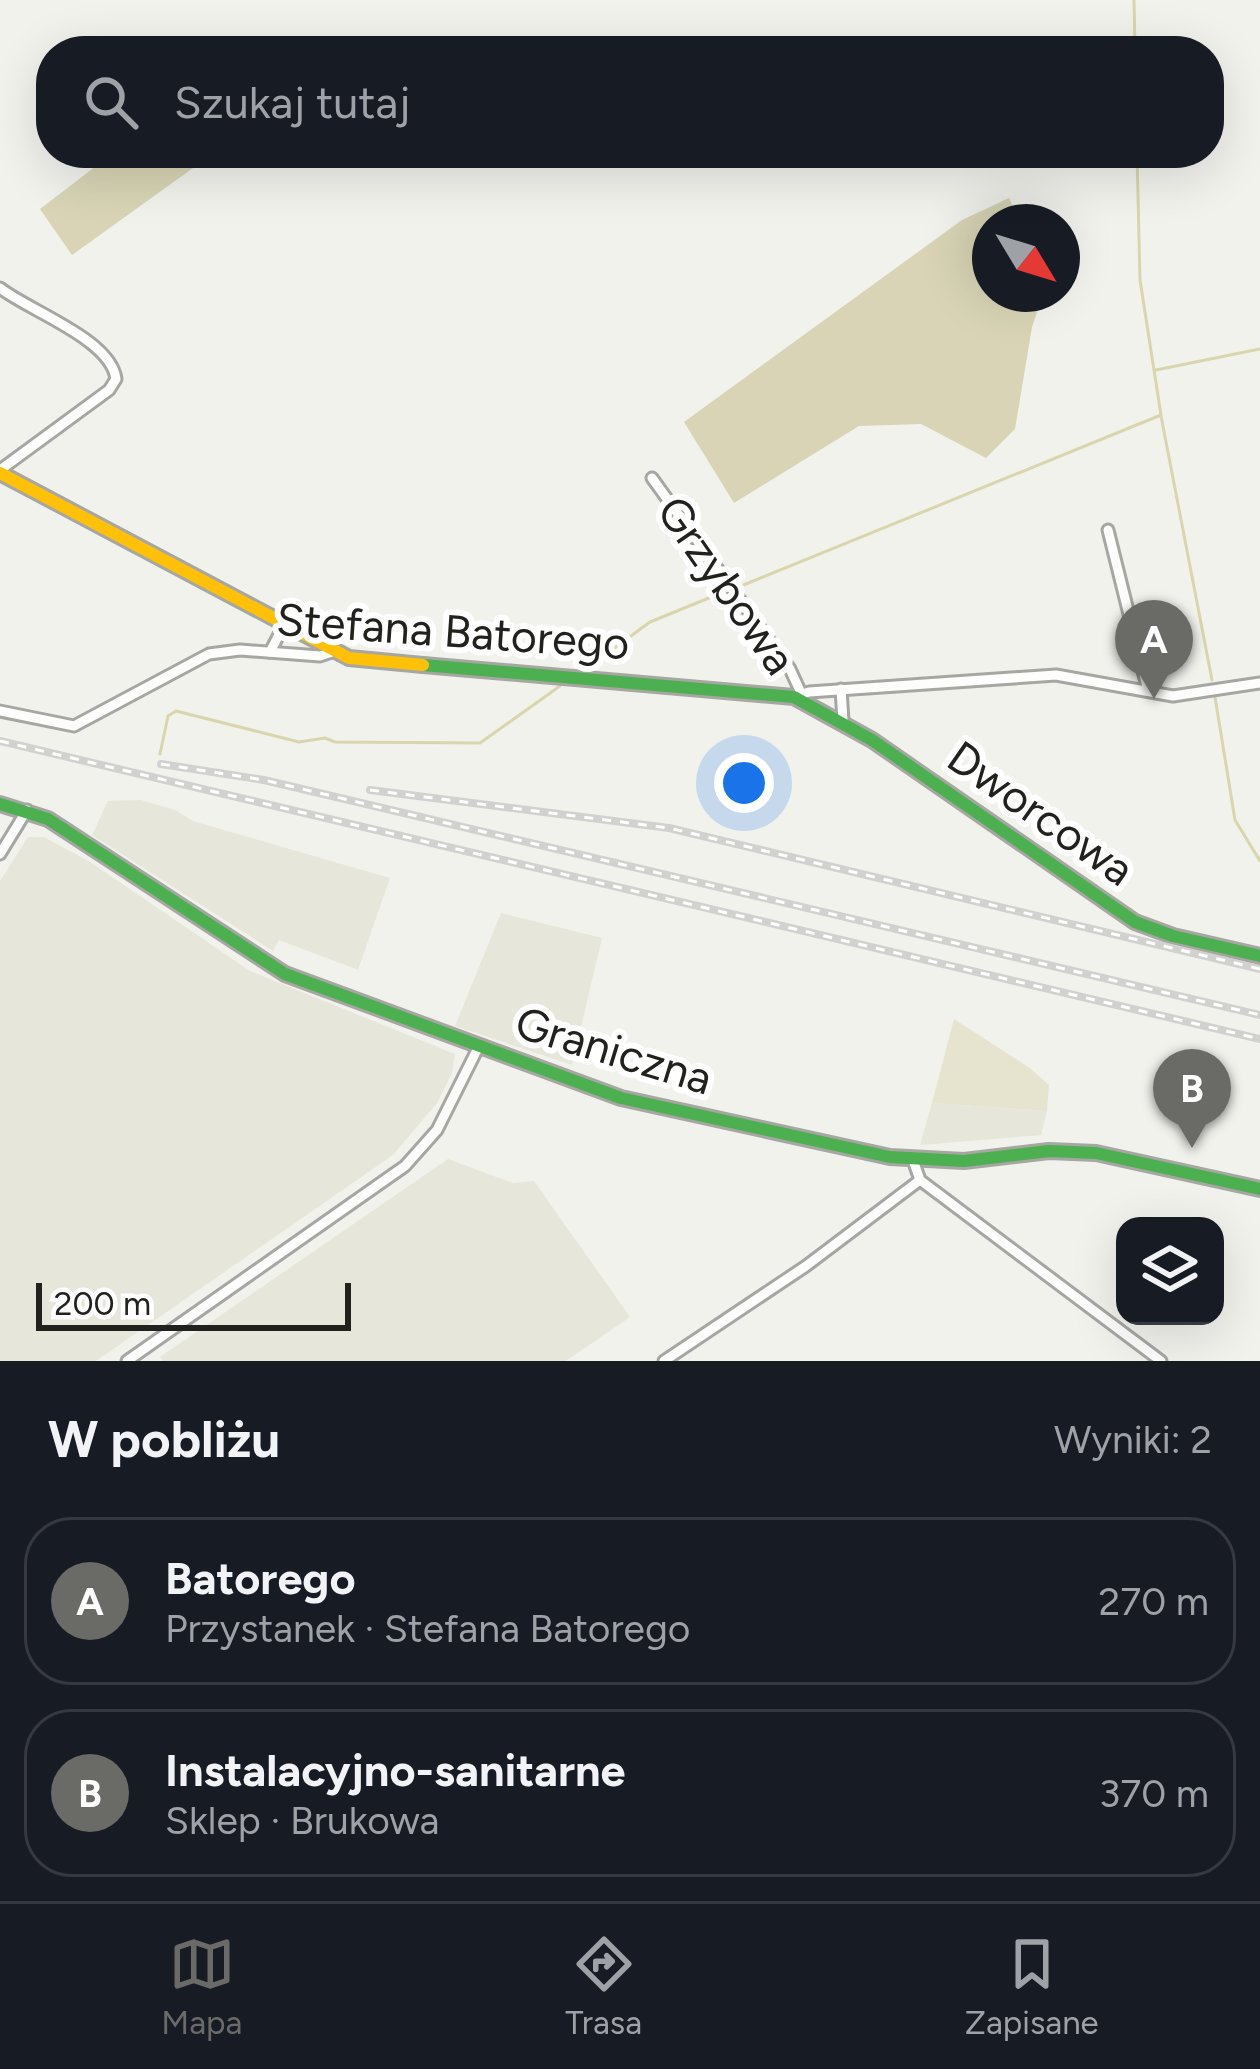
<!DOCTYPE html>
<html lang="pl">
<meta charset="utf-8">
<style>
:root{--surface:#171b24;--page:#242831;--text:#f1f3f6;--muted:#9ea1a6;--line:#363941;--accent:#6a6a66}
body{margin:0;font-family:Figtree,sans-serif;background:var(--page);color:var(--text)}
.controls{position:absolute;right:36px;bottom:36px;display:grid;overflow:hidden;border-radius:24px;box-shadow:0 12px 48px #0002}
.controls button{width:108px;height:108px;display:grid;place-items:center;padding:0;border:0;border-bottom:3px solid var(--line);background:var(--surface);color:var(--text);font:60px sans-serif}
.compass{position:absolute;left:972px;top:204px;width:108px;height:108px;border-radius:50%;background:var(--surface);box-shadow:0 12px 48px #0002;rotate:128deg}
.scale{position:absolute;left:36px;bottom:30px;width:315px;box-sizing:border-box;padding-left:12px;border:6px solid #21211e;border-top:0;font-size:33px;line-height:42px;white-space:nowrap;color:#21211e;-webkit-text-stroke:9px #fff;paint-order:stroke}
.you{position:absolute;left:744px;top:783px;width:42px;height:42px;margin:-30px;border:9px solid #fff;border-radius:50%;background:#1a73e8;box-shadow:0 0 0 18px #1a73e833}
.badge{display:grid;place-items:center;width:78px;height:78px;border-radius:50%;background:var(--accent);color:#fff;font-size:39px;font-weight:700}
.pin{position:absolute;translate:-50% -99px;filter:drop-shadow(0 3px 6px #0008)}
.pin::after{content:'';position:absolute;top:63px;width:42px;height:36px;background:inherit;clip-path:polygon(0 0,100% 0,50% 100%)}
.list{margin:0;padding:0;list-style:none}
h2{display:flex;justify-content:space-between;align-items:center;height:156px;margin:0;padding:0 48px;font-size:51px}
h2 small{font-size:39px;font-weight:400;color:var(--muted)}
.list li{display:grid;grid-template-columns:78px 1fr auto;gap:36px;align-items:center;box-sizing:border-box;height:168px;margin:0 24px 24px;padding:0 24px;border:3px solid var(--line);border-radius:48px}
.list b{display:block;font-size:45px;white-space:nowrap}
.list p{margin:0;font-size:39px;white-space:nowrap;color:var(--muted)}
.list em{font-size:39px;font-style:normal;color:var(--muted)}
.icon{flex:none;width:66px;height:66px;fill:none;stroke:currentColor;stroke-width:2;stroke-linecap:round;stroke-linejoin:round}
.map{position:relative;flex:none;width:1260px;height:1361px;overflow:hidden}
.search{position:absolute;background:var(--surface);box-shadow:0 12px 48px #0002;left:36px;right:36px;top:36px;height:132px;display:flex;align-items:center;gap:30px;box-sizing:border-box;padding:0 42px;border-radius:48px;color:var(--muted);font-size:45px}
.sheet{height:540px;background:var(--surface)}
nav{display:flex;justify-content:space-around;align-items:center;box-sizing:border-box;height:168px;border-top:3px solid var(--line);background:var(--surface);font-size:33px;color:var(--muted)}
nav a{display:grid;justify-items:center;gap:6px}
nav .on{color:var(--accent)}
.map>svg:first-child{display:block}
.built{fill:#e7e6db}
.green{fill:#e6e4cf}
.forest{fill:#d8d4b5}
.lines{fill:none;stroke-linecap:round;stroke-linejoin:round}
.stream{stroke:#d9d5ad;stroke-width:3}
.street-casing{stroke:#a6a6a2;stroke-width:15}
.fast-casing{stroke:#a6a6a2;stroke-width:18}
.slow-casing{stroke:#a6a6a2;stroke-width:18}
.street{stroke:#fdfdfc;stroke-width:9}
.fast{stroke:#4caf50;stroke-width:12}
.slow{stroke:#ffc107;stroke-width:12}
.rail-casing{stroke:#d1d1cf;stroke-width:8}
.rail{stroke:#fff;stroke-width:3;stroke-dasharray:9;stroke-linecap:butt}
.labels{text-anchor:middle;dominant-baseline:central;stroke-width:12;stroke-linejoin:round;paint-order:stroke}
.street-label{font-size:45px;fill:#21211e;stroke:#fff}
</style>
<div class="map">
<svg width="1260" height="1361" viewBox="0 0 1260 1361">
<rect width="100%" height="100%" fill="#f2f2ed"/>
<g class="built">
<polygon points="141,800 175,810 193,821 390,878 358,970 279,940 273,951 92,835 108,801"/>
<polygon points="28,837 44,837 90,862 250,971 455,1054 452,1073 437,1103 393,1155 96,1361 0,1361 0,881"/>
<polygon points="501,913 602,938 572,1065 455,1026"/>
<polygon points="932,1103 1047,1111 1041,1135 920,1145"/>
<polygon points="448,1159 513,1183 534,1181 630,1317 566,1361 163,1361 160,1357"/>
</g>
<polygon class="green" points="954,1019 1030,1068 1049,1085 1047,1111 932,1103"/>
<g class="forest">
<polygon points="113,153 214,153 72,255 40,209"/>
<polygon points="1009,198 1020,222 990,222 990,294 1043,294 1032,327 1015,429 986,458 921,424 859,426 734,503 684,422 962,220"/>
</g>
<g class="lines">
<g class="stream">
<polyline points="1134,0 1135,51"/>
<polyline points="1156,370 1260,349"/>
<polyline points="1161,416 1212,680"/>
<polyline points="741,586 1161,415 1140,280 1137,153"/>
<polyline points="587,668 650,622 726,591"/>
<polyline points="1215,697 1235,820 1260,861"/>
<polyline points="160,754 168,716 176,711 299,742 325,738 335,742 480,743 560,686"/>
</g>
<defs>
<g id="street">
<path d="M0,288C29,311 111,339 116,379L109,390L0,470"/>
<polyline points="652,478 790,669 801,693"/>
<polyline points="1108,530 1148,691"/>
<polyline points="270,652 284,625"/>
<polyline points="841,689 843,721"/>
<polyline points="794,697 809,692 1056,675 1173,696 1260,683"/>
<polyline points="0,711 74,726 209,654 240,650 320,656 332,652"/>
<polyline points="0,854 27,810"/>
<polyline points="913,1160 920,1180 1161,1361"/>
<polyline points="127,1361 405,1166 437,1130 479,1046"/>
<polyline points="664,1361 806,1266 920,1180"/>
</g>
<g id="fast">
<polyline points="423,665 794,697 872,740 1135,922 1173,936 1260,956"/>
<polyline points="0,804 48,819 285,974 621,1098 890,1157 964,1161 1049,1151 1096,1153 1260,1189"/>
</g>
<polyline id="slow" points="0,473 349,658 423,665"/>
</defs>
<use href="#street" class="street-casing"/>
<use href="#fast" class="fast-casing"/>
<use href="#slow" class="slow-casing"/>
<use href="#street" class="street"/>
<use href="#fast" class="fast"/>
<use href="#slow" class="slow"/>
<defs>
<g id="rail">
<polyline points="0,741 1260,1039"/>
<polyline points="161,764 264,780 1260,1015"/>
<polyline points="370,790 669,828 1260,969"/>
</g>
</defs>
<use href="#rail" class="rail-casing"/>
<use href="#rail" class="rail"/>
</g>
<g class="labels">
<g class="street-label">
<text transform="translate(727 585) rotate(55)">Grzybowa</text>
<text transform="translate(453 631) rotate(4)">Stefana Batorego</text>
<text transform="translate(1041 813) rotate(35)">Dworcowa</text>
<text transform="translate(614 1050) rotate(17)">Graniczna</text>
</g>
</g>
</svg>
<div class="controls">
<button><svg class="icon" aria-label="layers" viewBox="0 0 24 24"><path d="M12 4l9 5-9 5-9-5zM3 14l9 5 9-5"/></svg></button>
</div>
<svg class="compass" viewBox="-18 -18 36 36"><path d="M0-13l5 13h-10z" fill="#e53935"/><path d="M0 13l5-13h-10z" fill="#9ea1a6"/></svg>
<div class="scale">200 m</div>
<div class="you"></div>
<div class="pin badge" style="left:1154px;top:699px">A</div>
<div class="pin badge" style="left:1192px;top:1148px">B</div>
<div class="search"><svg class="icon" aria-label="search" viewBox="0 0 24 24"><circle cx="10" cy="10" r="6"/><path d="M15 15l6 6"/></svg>Szukaj tutaj</div>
</div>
<section class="sheet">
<h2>W pobliżu<small>Wyniki: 2</small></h2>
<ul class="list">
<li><span class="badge">A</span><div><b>Batorego</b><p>Przystanek · Stefana Batorego</p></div><em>270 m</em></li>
<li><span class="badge">B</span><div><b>Instalacyjno-sanitarne</b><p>Sklep · Brukowa</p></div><em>370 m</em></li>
</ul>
</section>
<nav>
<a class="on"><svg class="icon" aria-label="map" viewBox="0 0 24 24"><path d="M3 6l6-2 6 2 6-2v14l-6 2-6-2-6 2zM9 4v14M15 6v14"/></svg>Mapa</a>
<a><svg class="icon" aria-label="directions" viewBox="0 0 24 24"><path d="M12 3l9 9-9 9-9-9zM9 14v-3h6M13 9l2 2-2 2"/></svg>Trasa</a>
<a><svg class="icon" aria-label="saved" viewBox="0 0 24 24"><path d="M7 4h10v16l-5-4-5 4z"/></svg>Zapisane</a>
</nav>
